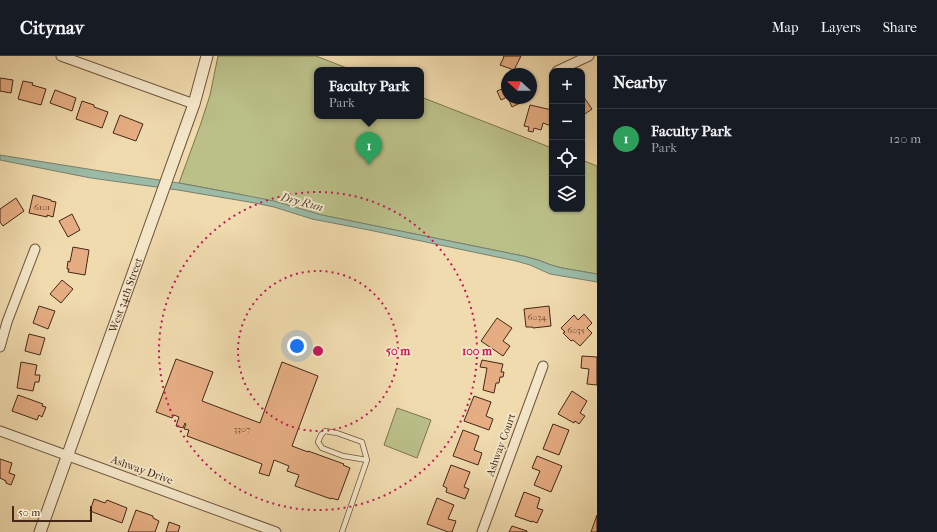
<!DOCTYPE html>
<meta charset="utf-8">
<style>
:root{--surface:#171b24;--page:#20242c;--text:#f1f3f6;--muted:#9ea1a6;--line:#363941;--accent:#c59692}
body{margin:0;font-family:"IM FELL French Canon",serif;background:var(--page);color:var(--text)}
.controls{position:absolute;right:12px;top:12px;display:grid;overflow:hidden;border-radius:8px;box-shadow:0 1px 3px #0004}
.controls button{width:36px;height:36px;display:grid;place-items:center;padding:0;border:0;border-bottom:1px solid var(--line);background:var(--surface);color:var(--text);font:20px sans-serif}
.compass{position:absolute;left:501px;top:12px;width:36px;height:36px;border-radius:50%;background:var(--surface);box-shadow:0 1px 3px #0004;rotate:291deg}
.scale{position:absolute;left:12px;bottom:10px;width:80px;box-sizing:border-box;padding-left:4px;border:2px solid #452718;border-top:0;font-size:11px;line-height:14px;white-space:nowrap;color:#452718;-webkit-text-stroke:3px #f5e8ca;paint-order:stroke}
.you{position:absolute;left:297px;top:290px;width:14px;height:14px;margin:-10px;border:3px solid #fff;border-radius:50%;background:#1a73e8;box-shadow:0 0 0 6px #1a73e833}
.badge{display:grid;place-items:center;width:26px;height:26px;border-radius:50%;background:var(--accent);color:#fff;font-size:13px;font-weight:700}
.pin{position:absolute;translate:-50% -33px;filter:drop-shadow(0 1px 2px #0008)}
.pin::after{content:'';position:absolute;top:21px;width:14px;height:12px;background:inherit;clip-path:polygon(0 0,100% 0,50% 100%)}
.popup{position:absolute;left:314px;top:11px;width:110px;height:52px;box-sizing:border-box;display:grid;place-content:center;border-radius:8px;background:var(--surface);filter:drop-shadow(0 1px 3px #0005);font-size:13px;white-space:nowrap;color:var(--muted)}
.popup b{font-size:15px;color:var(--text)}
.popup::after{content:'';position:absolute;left:50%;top:100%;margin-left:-8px;border:8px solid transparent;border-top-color:var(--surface)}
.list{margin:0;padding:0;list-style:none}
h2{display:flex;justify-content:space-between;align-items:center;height:52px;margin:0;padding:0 16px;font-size:17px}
h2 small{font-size:13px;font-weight:400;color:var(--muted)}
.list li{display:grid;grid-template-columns:26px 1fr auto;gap:12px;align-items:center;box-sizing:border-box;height:60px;padding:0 16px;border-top:1px solid var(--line)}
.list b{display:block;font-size:15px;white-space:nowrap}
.list p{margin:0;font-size:13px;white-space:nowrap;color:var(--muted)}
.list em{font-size:13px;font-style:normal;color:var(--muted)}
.icon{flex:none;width:22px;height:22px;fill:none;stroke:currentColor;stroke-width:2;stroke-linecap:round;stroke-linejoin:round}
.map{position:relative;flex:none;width:597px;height:476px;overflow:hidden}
header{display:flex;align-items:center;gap:24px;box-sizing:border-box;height:56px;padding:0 20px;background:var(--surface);border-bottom:1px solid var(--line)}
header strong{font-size:19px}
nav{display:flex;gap:22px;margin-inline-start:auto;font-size:14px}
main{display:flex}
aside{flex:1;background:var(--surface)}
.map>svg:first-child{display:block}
.green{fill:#bbc089;stroke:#807450}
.water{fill:#9bbba7;stroke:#79806e}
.building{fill:#e6ad83;stroke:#452718}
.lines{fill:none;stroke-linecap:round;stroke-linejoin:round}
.service-casing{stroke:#70543e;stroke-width:6}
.minor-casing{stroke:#70543e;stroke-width:11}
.tertiary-casing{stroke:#70543e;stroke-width:13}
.service{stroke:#f5e8ca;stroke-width:4.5}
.minor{stroke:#f5e8ca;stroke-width:9}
.tertiary{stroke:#f5e8ca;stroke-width:11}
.ring{fill:none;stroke:#c2185b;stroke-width:2;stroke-dasharray:2 4}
.labels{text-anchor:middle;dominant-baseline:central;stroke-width:3.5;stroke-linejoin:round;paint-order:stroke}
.number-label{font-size:9px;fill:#6d4833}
.street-label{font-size:11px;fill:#452718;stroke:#f5e8ca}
.water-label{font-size:12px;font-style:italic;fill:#5a4c3c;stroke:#f5e8ca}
.centre{fill:#c2185b;stroke:#f5e8ca;stroke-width:2}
.ring-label{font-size:12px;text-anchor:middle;font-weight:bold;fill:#c2185b;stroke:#f5e8ca;stroke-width:3.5;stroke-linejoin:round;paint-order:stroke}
</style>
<header>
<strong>Citynav</strong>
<nav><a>Map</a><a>Layers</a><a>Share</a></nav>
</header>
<main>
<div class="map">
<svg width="597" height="476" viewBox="0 0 597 476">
<rect width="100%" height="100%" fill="#f0dbae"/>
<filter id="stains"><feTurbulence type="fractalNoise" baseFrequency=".005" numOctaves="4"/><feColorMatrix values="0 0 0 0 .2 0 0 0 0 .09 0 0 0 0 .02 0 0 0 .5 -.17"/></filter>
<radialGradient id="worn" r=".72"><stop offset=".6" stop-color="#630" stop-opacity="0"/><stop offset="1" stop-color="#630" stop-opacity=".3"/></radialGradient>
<g class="green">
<polygon points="218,0 316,0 352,14 317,14 317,60 421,60 421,41 552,92 552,153 582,153 582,104 597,110 597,218 562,212 551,209 538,204 523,200 321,159 238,138 179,127 201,67 210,39"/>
<polygon points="397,352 431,364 417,402 384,389"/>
</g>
<polygon class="water" points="0,99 113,117 179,127 238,138 274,145 322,159 523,200 538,204 551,209 562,212 597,218 597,226 550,218 530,209 516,205 369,174 312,163 274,151 255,147 178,134 91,122 0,104"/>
<g class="building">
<polygon points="503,0 521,0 514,14 500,9 504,1"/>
<polygon points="0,22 13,24 11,37 0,35"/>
<polygon points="23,25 33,27 32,29 46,33 41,49 18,43"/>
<polygon points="507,26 507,41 501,44 497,35 504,32 502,29"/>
<polygon points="55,34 76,42 72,55 50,47"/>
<polygon points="583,40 592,53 582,60 582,41"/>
<polygon points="508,42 525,42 526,44 512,51"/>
<polygon points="82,45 94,49 94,51 108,56 102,72 76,63"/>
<polygon points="530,49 552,54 552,66 551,70 543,67 541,74 534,72 533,76 528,75 529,71 524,70"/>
<polygon points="120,59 143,68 136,85 113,77"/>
<polygon points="33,139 51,144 51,145 56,146 53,161 47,159 47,161 29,157"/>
<polygon points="16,142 24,155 3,170 0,166 0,153"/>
<polygon points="72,158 80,174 68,181 59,165"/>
<polygon points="73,191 89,194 85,219 68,216 69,213 67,213 68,205 70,206"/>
<polygon points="62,224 73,233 61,247 50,238"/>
<polygon points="39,250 55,255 48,273 33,267"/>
<polygon points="549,250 551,270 533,272 532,271 526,271 524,253"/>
<polygon points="584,258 592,267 587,272 592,277 580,290 573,284 571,285 563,277 565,276 561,272 574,259 578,264"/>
<polygon points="497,262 512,272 503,285 510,290 503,300 481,285"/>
<polygon points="29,278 45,282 40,299 25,295"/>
<polygon points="582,300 597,301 597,329 587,328 589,313 581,312"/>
<polygon points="176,303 213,316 202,345 260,367 282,306 318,320 292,390 308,396 308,395 344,408 343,409 350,412 338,444 331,442 331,443 295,430 299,419 287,415 289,410 274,404 269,420 259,417 262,408 187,380 189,374 184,373 186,368 185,367 183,372 176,370 179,361 174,359 172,362 156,356"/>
<polygon points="482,304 503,308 501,316 504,316 503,321 500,321 499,327 496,327 494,337 483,334 487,312 480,311"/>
<polygon points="21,306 37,309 35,319 40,319 39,326 35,326 33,335 17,332"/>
<polygon points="572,335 587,345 580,357 585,360 579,368 575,365 574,367 558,358"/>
<polygon points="18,339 43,348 42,350 46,351 42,361 39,359 37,364 12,355"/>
<polygon points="474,340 491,346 486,360 493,363 489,374 464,365"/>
<polygon points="553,368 569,374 559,399 543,393"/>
<polygon points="463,374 479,380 474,394 482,397 478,409 453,400"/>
<polygon points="537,400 562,410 551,436 534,429 540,415 532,412"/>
<polygon points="0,403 12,407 9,417 15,419 11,429 6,427 6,425 0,422"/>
<polygon points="451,409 470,416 464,431 469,433 465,443 446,436 447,432 443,430"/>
<polygon points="524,436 540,442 537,452 543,454 537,467 532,465 532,466 515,460"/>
<polygon points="437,442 454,449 448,463 456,465 452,476 448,476 427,468"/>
<polygon points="94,443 105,447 107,444 127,452 122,467 90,455"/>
<polygon points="136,454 153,460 153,462 159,465 155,476 128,476"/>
<polygon points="597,459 597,476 591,476"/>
<polygon points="169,466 180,470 178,476 166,476"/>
<polygon points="512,470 527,475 527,476 509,476"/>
</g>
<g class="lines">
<defs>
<polyline id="service" points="342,476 367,404 362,386 337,377 325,375 321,379 318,386 322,392 343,400 367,404"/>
<g id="minor">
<polyline points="61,0 194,48"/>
<polyline points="557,15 589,0"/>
<polyline points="0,291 7,266 35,193"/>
<polyline points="0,375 276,476"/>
<polyline points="482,476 543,310"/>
</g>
<g id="tertiary">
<path id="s1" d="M40,476L194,48L207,0"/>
</g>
</defs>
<use href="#service" class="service-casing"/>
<use href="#minor" class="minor-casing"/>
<use href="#tertiary" class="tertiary-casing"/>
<use href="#service" class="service"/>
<use href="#minor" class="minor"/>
<use href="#tertiary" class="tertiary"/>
</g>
<g class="ring">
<circle cx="318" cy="295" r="80"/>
<circle cx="318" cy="295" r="159"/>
</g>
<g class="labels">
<g class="number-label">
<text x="42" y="151">6101</text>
<text x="537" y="261">6034</text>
<text x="576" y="274">6035</text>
<text x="242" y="373">3307</text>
</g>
<g class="street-label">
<text stroke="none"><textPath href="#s1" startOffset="252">West 34th Street</textPath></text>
<text transform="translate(501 389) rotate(-70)">Ashway Court</text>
<text transform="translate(142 414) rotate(20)">Ashway Drive</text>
</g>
<g class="water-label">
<text transform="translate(302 146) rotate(15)">Dry Run</text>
</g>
</g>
<circle cx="318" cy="295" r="6" class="centre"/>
<g class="ring-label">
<text x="398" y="299">50 m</text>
<text x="477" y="299">100 m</text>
</g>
<rect width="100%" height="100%" filter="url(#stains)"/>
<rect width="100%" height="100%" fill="url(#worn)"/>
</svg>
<div class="controls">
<button>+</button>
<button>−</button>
<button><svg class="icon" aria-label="locate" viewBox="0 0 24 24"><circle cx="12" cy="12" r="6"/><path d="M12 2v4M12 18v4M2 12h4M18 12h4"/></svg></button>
<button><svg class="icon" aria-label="layers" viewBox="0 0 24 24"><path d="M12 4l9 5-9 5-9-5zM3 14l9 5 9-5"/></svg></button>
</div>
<svg class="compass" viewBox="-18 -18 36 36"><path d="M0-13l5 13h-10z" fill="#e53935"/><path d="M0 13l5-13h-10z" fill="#9ea1a6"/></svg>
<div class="scale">50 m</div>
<div class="you"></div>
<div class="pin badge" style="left:369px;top:109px;background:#2e9e5b">1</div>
<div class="popup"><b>Faculty Park</b>Park</div>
</div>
<aside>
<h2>Nearby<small></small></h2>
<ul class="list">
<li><span class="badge" style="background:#2e9e5b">1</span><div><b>Faculty Park</b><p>Park</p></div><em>120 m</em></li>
</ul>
</aside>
</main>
